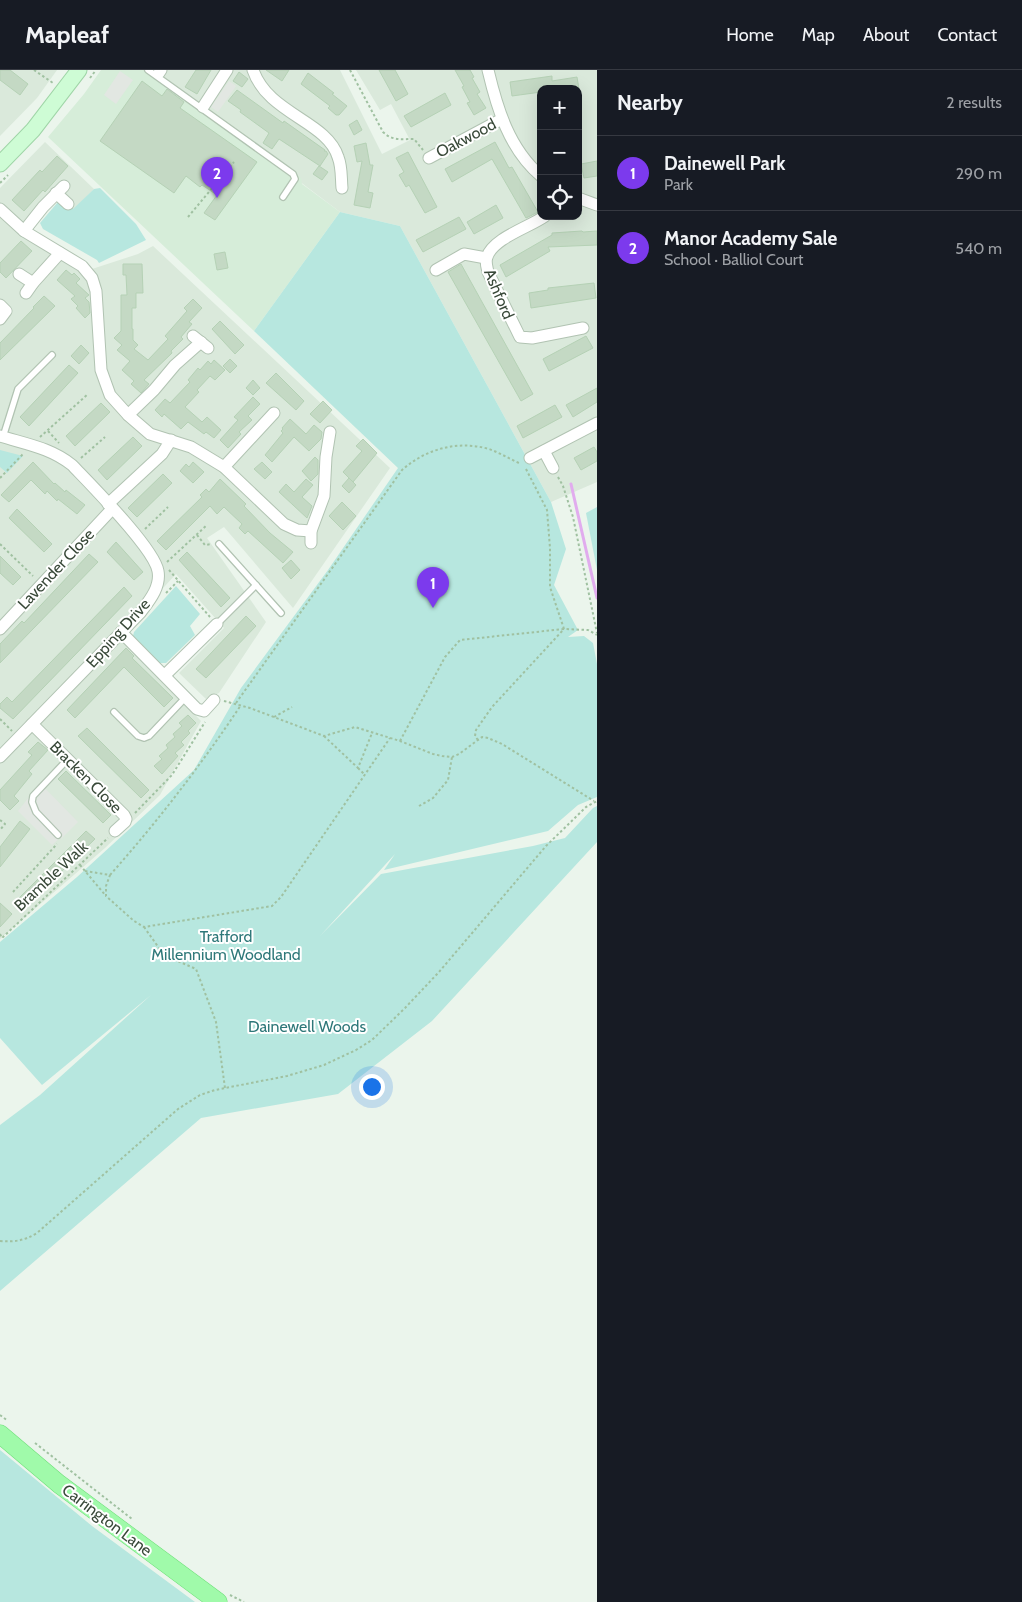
<!DOCTYPE html>
<meta charset="utf-8">
<style>
:root{--surface:#171b24;--page:#20242c;--text:#f1f3f6;--muted:#9ea1a6;--line:#363941;--accent:#7c3aed}
body{margin:0;font-family:Cabin,sans-serif;background:var(--page);color:var(--text)}
.controls{position:absolute;right:15px;top:15px;display:grid;overflow:hidden;border-radius:10px;box-shadow:0 5px 20px #0002}
.controls button{width:45px;height:45px;display:grid;place-items:center;padding:0;border:0;border-bottom:1px solid var(--line);background:var(--surface);color:var(--text);font:25px sans-serif}
.you{position:absolute;left:371px;top:1016px;width:18px;height:18px;margin:-12px;border:4px solid #fff;border-radius:50%;background:#1a73e8;box-shadow:0 0 0 8px #1a73e833}
.badge{display:grid;place-items:center;width:32px;height:32px;border-radius:50%;background:var(--accent);color:#fff;font-size:16px;font-weight:700}
.pin{position:absolute;translate:-50% -41px;filter:drop-shadow(0 1px 2px #0008)}
.pin::after{content:'';position:absolute;top:26px;width:18px;height:15px;background:inherit;clip-path:polygon(0 0,100% 0,50% 100%)}
.list{margin:0;padding:0;list-style:none}
h2{display:flex;justify-content:space-between;align-items:center;height:65px;margin:0;padding:0 20px;font-size:21px}
h2 small{font-size:16px;font-weight:400;color:var(--muted)}
.list li{display:grid;grid-template-columns:32px 1fr auto;gap:15px;align-items:center;box-sizing:border-box;height:75px;padding:0 20px;border-top:1px solid var(--line)}
.list b{display:block;font-size:19px;white-space:nowrap}
.list p{margin:0;font-size:16px;white-space:nowrap;color:var(--muted)}
.list em{font-size:16px;font-style:normal;color:var(--muted)}
.icon{flex:none;width:28px;height:28px;fill:none;stroke:currentColor;stroke-width:2;stroke-linecap:round;stroke-linejoin:round}
.map{position:relative;flex:none;width:597px;height:1532px;overflow:hidden}
header{display:flex;align-items:center;gap:30px;box-sizing:border-box;height:70px;padding:0 25px;background:var(--surface);border-bottom:1px solid var(--line)}
header strong{font-size:24px}
nav{display:flex;gap:28px;margin-inline-start:auto;font-size:18px}
main{display:flex}
aside{flex:1;background:var(--surface)}
.map>svg:first-child{display:block}
.residential{fill:#dae9db;fill-rule:evenodd}
.education{fill:#d6edd9}
.green{fill:#b7e7df}
.parking{fill:#e2e7e2}
.lines{fill:none;stroke-linecap:round;stroke-linejoin:round}
.stream{stroke:#e1acee;stroke-width:3}
.building{fill:#c4d9c4;stroke:#b5d1b5}
.lane-casing{stroke:#b1c3b2;stroke-width:8}
.street-casing{stroke:#b1c3b2;stroke-width:13}
.secondary-casing{stroke:#9fd5a7;stroke-width:17}
.primary-casing{stroke:#6fdf7a;stroke-width:19}
.path{stroke:#a0c1a1;stroke-width:2;stroke-dasharray:2.5 2.5;stroke-linecap:butt}
.lane{stroke:#fff;stroke-width:5.5}
.street{stroke:#fff;stroke-width:11}
.secondary{stroke:#cefcd5;stroke-width:15}
.primary{stroke:#a0faaa;stroke-width:18}
.labels{text-anchor:middle;dominant-baseline:central;stroke-width:4;stroke-linejoin:round;paint-order:stroke}
.street-label{font-size:16px;fill:#394939;stroke:#fff}
.park-label{font-size:16px;fill:#2e7879;stroke:#fff}
</style>
<header>
<strong>Mapleaf</strong>
<nav><a>Home</a><a>Map</a><a>About</a><a>Contact</a></nav>
</header>
<main>
<div class="map">
<svg width="597" height="1532" viewBox="0 0 597 1532">
<rect width="100%" height="100%" fill="#ebf5ec"/>
<g class="residential">
<polygon points="0,0 57,0 37,28 0,66"/>
<path d="M152,0H340L382,84L410,70L391,34L380,40L356,0H597V412L551,432L400,156L340,142ZM541,19H578V146H541Z"/>
<polygon points="45,72 94,119 73,140 48,127 22,154 92,199 138,184 153,176 390,398 293,538 224,457 207,468 266,552 219,623 206,629 179,603 224,558 176,504 153,529 115,562 201,651 160,725 105,778 0,869 0,118"/>
</g>
<polygon class="education" points="101,0 153,0 301,108 302,114 340,142 254,261 48,67 84,24"/>
<g class="green">
<polygon points="100,118 136,154 146,170 99,193 97,190 43,159 40,153 58,132 73,139 94,119"/>
<polygon points="340,142 400,156 551,432 566,479 554,515 578,560 568,567 584,566 593,573 597,594 597,727 578,735 548,761 384,800 395,784 320,866 381,804 533,776 565,768 593,738 597,736 597,772 432,951 338,1024 201,1048 0,1221 0,1055 40,1025 151,925 42,1015 0,968 0,872 77,807 194,700 241,618 328,500 398,398 254,261"/>
<polygon points="0,380 23,386 7,403 0,397"/>
<polygon points="597,437 597,500 586,443"/>
<polygon points="176,516 200,544 190,556 195,565 166,593 159,593 133,566 134,562"/>
<polygon points="0,1380 92,1456 195,1532 0,1532"/>
</g>
<g class="parking">
<polygon points="120,1 133,10 116,34 104,25"/>
<polygon points="229,11 236,16 218,42 211,37"/>
<polygon points="40,713 78,752 61,769 60,768 52,775 18,741"/>
</g>
<g class="lines">
<polyline class="stream" points="571,414 597,528"/>
</g>
<g class="building">
<polygon points="0,0 10,0 28,14 20,25 0,10"/>
<polygon points="196,0 211,0 197,24 185,17"/>
<polygon points="266,0 289,0 282,11"/>
<polygon points="379,0 395,0 408,24 396,31"/>
<polygon points="455,0 470,0 474,7 472,8 480,22 477,24 486,38 474,45 467,33 470,32 462,17 464,16"/>
<polygon points="239,2 248,9 242,17 233,11"/>
<polygon points="308,3 334,23 332,24 347,36 339,45 336,45 328,38 330,36 301,14"/>
<polygon points="552,6 552,11 577,7 579,19 541,19 541,22 512,26 510,12"/>
<polygon points="142,11 162,26 167,19 184,32 180,38 257,92 215,150 204,143 217,125 202,115 200,117 186,106 174,123 100,71"/>
<polygon points="237,20 283,53 284,51 325,80 324,81 326,81 328,84 320,96 279,69 272,79 263,73 269,63 240,42 241,40 228,31"/>
<polygon points="445,23 451,35 411,57 404,46"/>
<polygon points="357,50 362,60 354,65 349,55"/>
<polygon points="495,72 509,98 512,97 538,142 526,148 492,89 452,112 445,99"/>
<polygon points="366,73 370,95 373,95 368,122 373,123 370,138 354,135 362,91 357,92 354,76"/>
<polygon points="408,82 437,137 425,143 409,115 406,117 399,105 404,102 396,88"/>
<polygon points="57,86 68,96 45,122 43,120 24,141 12,130 40,100 42,102"/>
<polygon points="597,91 597,106 584,108 581,94"/>
<polygon points="319,96 328,102 322,110 313,104"/>
<polygon points="496,135 503,148 474,164 467,152"/>
<polygon points="459,147 466,159 423,182 416,170"/>
<polygon points="582,161 583,162 597,161 597,175 548,177 550,181 506,207 500,195 552,165 552,163"/>
<polygon points="21,171 32,181 6,208 0,202 0,193"/>
<polygon points="225,182 228,198 217,200 214,184"/>
<polygon points="123,194 142,194 143,223 136,223 136,238 132,238 132,259 133,259 133,270 138,275 134,279 148,290 168,269 165,266 187,241 184,238 193,229 202,238 189,252 192,254 181,267 183,269 171,281 172,283 144,310 149,314 141,323 131,314 134,311 122,300 130,291 117,280 122,275 114,268 121,261 121,225 127,225 126,205 123,205"/>
<polygon points="461,194 533,324 521,331 448,202"/>
<polygon points="66,200 72,205 74,203 80,209 76,213 89,225 85,228 89,232 90,243 85,248 76,238 78,236 71,229 75,226 57,210"/>
<polygon points="594,213 596,228 531,238 529,223 548,220 548,218"/>
<polygon points="44,226 55,236 0,290 0,273 34,238 33,237"/>
<polygon points="220,251 244,275 235,284 212,259"/>
<polygon points="586,266 593,278 549,301 543,289"/>
<polygon points="81,275 89,283 79,294 71,286"/>
<polygon points="230,289 237,296 230,303 223,296"/>
<polygon points="214,290 225,300 215,310 210,306 197,320 199,322 185,337 202,352 207,347 221,360 214,368 206,362 204,364 188,352 181,359 164,344 162,347 155,340 165,329 170,333 190,312 188,310 198,298 200,300 208,291 211,294"/>
<polygon points="69,295 78,303 29,356 20,347"/>
<polygon points="276,303 304,331 296,340 266,313"/>
<polygon points="253,310 260,318 253,325 246,318"/>
<polygon points="597,318 597,332 573,347 566,335"/>
<polygon points="253,327 260,334 248,346 252,350 239,362 241,364 228,378 220,370 238,350 234,347"/>
<polygon points="323,331 332,340 320,353 310,344"/>
<polygon points="101,333 110,342 75,376 66,366"/>
<polygon points="555,335 562,347 523,368 517,356"/>
<polygon points="290,349 306,364 314,355 322,362 321,369 309,381 294,367 272,392 265,385 283,363 281,361 283,359 282,358"/>
<polygon points="133,367 142,376 107,410 98,400"/>
<polygon points="363,369 377,383 353,412 343,402 362,381 356,376"/>
<polygon points="594,377 597,382 597,391 581,400 574,388"/>
<polygon points="315,387 318,390 318,404 311,411 302,401"/>
<polygon points="33,392 54,414 55,413 65,422 66,420 85,435 77,444 58,429 57,431 47,421 45,424 31,410 9,432 1,425"/>
<polygon points="193,392 204,402 193,413 180,401 186,394 189,397"/>
<polygon points="262,392 272,402 265,409 254,399"/>
<polygon points="163,404 172,413 137,447 128,438"/>
<polygon points="349,408 356,415 349,423 342,416"/>
<polygon points="220,409 246,434 244,436 270,463 293,482 283,493 248,461 245,464 239,458 242,454 224,437 217,444 210,436 166,480 157,471 202,427 200,425 206,419 209,422"/>
<polygon points="306,409 313,415 302,427 312,436 307,448 279,422 286,414 294,422"/>
<polygon points="342,432 356,446 343,460 329,446"/>
<polygon points="17,439 52,474 44,482 9,448"/>
<polygon points="116,472 143,502 134,510 107,482"/>
<polygon points="187,482 230,528 221,537 179,490"/>
<polygon points="89,484 98,492 0,593 0,574 22,551 24,553"/>
<polygon points="0,486 21,507 13,515 0,503"/>
<polygon points="291,490 300,500 291,509 282,498"/>
<polygon points="124,517 132,526 13,649 0,638 0,634 7,627 12,632"/>
<polygon points="246,546 256,556 206,608 196,599"/>
<polygon points="126,578 134,586 132,588 173,628 164,637 124,597 75,648 67,640"/>
<polygon points="188,645 196,653 188,661 190,663 181,672 184,675 175,683 178,686 162,704 154,696 162,689 159,686 168,678 166,675 175,667 173,664 182,656 179,653"/>
<polygon points="87,658 149,720 141,728 78,666"/>
<polygon points="38,672 48,680 29,701 32,704 14,726 19,731 10,740 0,730 0,720 32,685 28,682"/>
<polygon points="66,701 111,745 103,753 58,709"/>
<polygon points="20,751 30,759 0,797 0,777"/>
<polygon points="86,761 95,769 27,835 19,828"/>
<polygon points="0,833 12,844 0,857"/>
</g>
<g class="lines">
<defs>
<g id="lane">
<polyline points="148,0 293,104 295,109 283,127"/>
<polyline points="3,367 18,319 52,285"/>
<polyline points="219,474 281,543"/>
<polyline points="217,554 256,515"/>
<polyline points="114,642 138,666 144,668 149,666 186,627"/>
<polyline points="58,765 36,742 32,732 33,726 68,689"/>
</g>
<g id="street">
<path d="M253,0C268,44 327,51 338,87C342,97 341,107 342,118"/>
<path d="M488,0C497,38 509,79 541,106"/>
<polyline points="159,3 161,0"/>
<polyline points="203,37 227,0"/>
<polyline points="429,88 502,49"/>
<polyline points="56,123 68,134"/>
<polyline points="578,128 597,135"/>
<polyline points="0,139 24,161 82,196 92,208 96,221 101,300 110,325 128,345 150,364 191,377 224,397 284,454 297,460 311,461"/>
<path d="M545,146C530,157 493,168 487,187C485,192 487,197 488,202L520,267L532,268L583,258"/>
<polyline points="24,161 43,137 64,116"/>
<polyline points="436,200 464,184 486,188"/>
<polyline points="19,204 33,213"/>
<polyline points="26,223 33,213 60,183"/>
<polyline points="0,235 6,241 0,249"/>
<polyline points="193,266 208,278"/>
<polyline points="128,345 154,320 175,295 201,272"/>
<path d="M0,366C26,374 51,378 72,395C91,415 154,478 158,501C161,517 149,531 140,543L0,687"/>
<polyline points="544,381 553,398"/>
<polyline points="530,388 597,353"/>
<polyline points="224,397 274,343"/>
<polyline points="108,434 162,384 171,370"/>
<polyline points="311,473 311,461 324,426 326,387 330,362"/>
<polyline points="0,559 112,439"/>
<polyline points="121,562 197,639 204,641 214,630"/>
<polyline points="165,605 217,554"/>
<polyline points="32,654 124,745 126,749 125,752 115,761"/>
</g>
<polyline id="secondary" points="0,94 33,60 79,0"/>
<polyline id="primary" points="0,1364 59,1414 218,1532"/>
</defs>
<use href="#lane" class="lane-casing"/>
<use href="#street" class="street-casing"/>
<use href="#secondary" class="secondary-casing"/>
<use href="#primary" class="primary-casing"/>
<g class="path">
<polyline points="34,0 53,13"/>
<path d="M350,0L383,62C392,71 402,69 414,69L423,80"/>
<polyline points="90,8 96,0"/>
<polyline points="0,113 8,105"/>
<polyline points="188,147 234,92"/>
<polyline points="48,361 59,373"/>
<polyline points="40,367 88,324"/>
<polyline points="81,388 105,367"/>
<polyline points="526,399 547,440 550,478 550,517 564,559 588,560 597,565"/>
<polyline points="558,407 563,416 573,447 597,563"/>
<polyline points="0,408 23,384"/>
<polyline points="145,459 168,437"/>
<polyline points="197,465 205,475 212,474"/>
<polyline points="0,474 33,506"/>
<polyline points="167,492 207,455"/>
<polyline points="169,500 210,547"/>
<polyline points="166,523 178,511"/>
<polyline points="224,631 250,638 324,666 355,657 400,671 433,684 442,686 452,687 459,684 482,667 488,668 502,674 594,731"/>
<path d="M236,633L402,400C426,379 457,370 489,379C500,383 510,389 521,394"/>
<polyline points="274,647 292,637"/>
<polyline points="0,649 12,661"/>
<polyline points="324,666 358,698 372,663"/>
<polyline points="478,670 475,666 476,660 492,637 564,559"/>
<polyline points="400,671 445,587 460,570 564,559"/>
<polyline points="358,698 365,705"/>
<polyline points="419,736 433,728 448,710 452,687"/>
<polyline points="135,743 172,705 205,652"/>
<polyline points="0,750 5,754 0,760"/>
<polyline points="80,795 106,826"/>
<polyline points="85,801 110,805 106,816 106,826 134,851 144,857 272,836 281,827 390,668"/>
<path d="M110,805C158,751 201,695 241,635"/>
<polyline points="13,822 57,774"/>
<polyline points="144,857 164,885 196,899 216,952 225,1018"/>
<polyline points="0,864 2,868 108,768"/>
<path d="M0,1171C14,1172 24,1171 37,1163L178,1039L200,1025L215,1020L287,1006L324,995L356,980L372,970L405,938L439,902L546,776L586,737L597,731"/>
<polyline points="0,1345 8,1351"/>
<polyline points="35,1373 132,1449"/>
<polyline points="230,1525 244,1532"/>
</g>
<use href="#lane" class="lane"/>
<use href="#street" class="street"/>
<use href="#secondary" class="secondary"/>
<use href="#primary" class="primary"/>
</g>
<g class="labels">
<g class="street-label">
<text transform="translate(466 68) rotate(-28)">Oakwood</text>
<text transform="translate(499 224) rotate(67)">Ashford</text>
<text transform="translate(56 499) rotate(-47)">Lavender Close</text>
<text transform="translate(118 563) rotate(-48)">Epping Drive</text>
<text transform="translate(86 707) rotate(45)">Bracken Close</text>
<text transform="translate(51 806) rotate(-43)">Bramble Walk</text>
<text transform="translate(107 1450) rotate(37)">Carrington Lane</text>
</g>
<g class="park-label">
<text x="226" y="866">Trafford<tspan x="226" dy="18">Millennium Woodland</tspan></text>
<text x="307" y="956">Dainewell Woods</text>
</g>
</g>
</svg>
<div class="controls">
<button>+</button>
<button>−</button>
<button><svg class="icon" aria-label="locate" viewBox="0 0 24 24"><circle cx="12" cy="12" r="6"/><path d="M12 2v4M12 18v4M2 12h4M18 12h4"/></svg></button>
</div>
<div class="you"></div>
<div class="pin badge" style="left:433px;top:538px">1</div>
<div class="pin badge" style="left:217px;top:128px">2</div>
</div>
<aside>
<h2>Nearby<small>2 results</small></h2>
<ul class="list">
<li><span class="badge">1</span><div><b>Dainewell Park</b><p>Park</p></div><em>290 m</em></li>
<li><span class="badge">2</span><div><b>Manor Academy Sale</b><p>School · Balliol Court</p></div><em>540 m</em></li>
</ul>
</aside>
</main>
